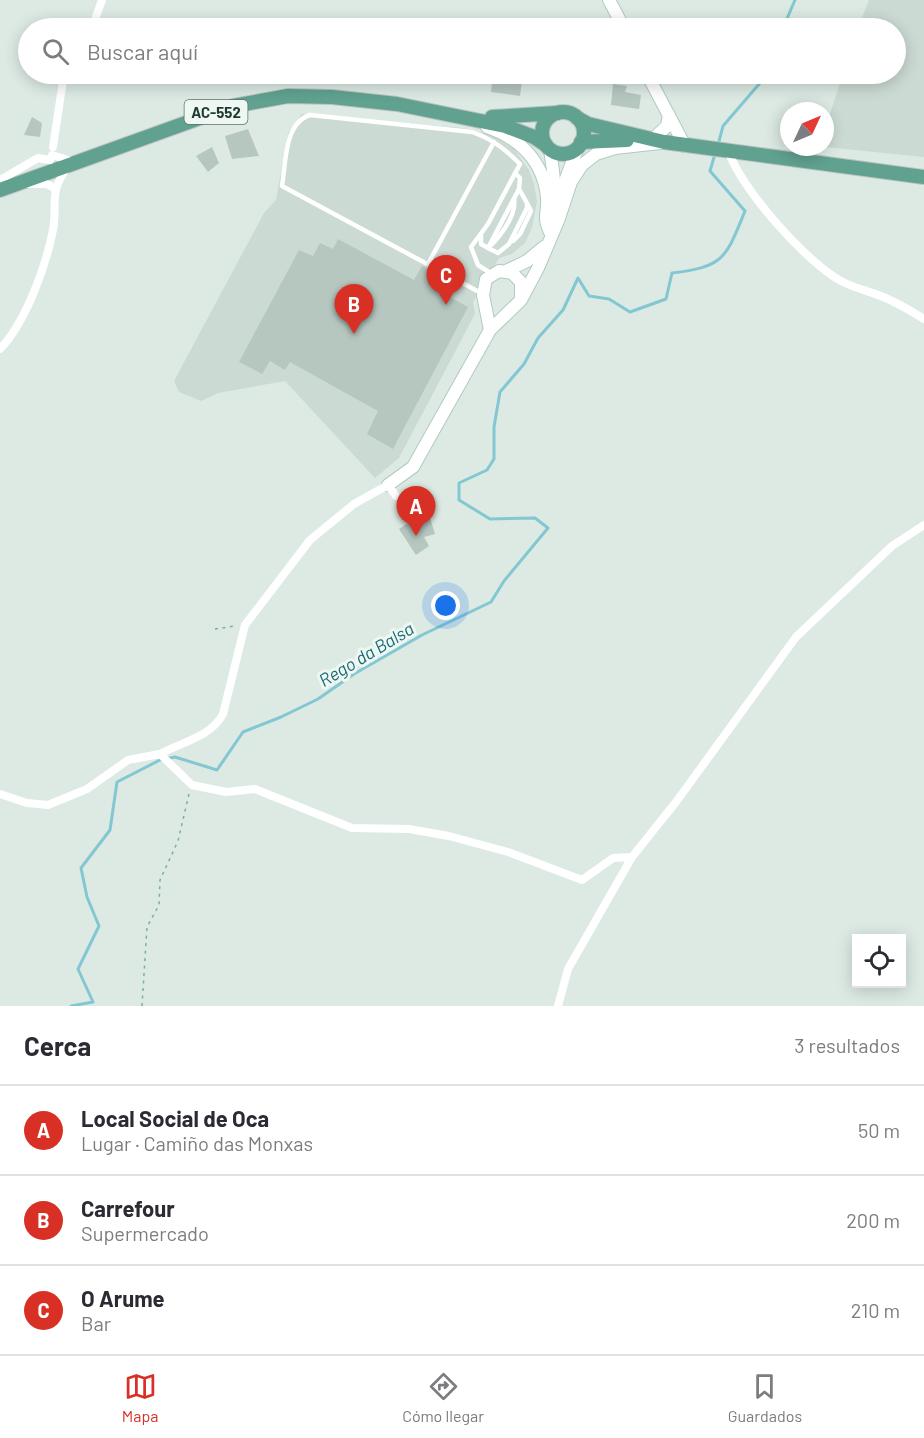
<!DOCTYPE html>
<html lang="es">
<meta charset="utf-8">
<style>
:root{--surface:#fff;--page:#f2f2f3;--text:#2b2b33;--muted:#7c7c81;--line:#e1e1e2;--accent:#d93025}
body{margin:0;font-family:Barlow,sans-serif;background:var(--page);color:var(--text)}
.controls{position:absolute;right:18px;bottom:18px;display:grid;overflow:hidden;border-radius:0px;box-shadow:0 3px 15px #0003}
.controls button{width:54px;height:54px;display:grid;place-items:center;padding:0;border:0;border-bottom:2px solid var(--line);background:var(--surface);color:var(--text);font:30px sans-serif}
.compass{position:absolute;left:780px;top:102px;width:54px;height:54px;border-radius:50%;background:var(--surface);box-shadow:0 3px 15px #0003;rotate:46deg}
.you{position:absolute;left:446px;top:606px;width:21px;height:21px;margin:-15px;border:4px solid #fff;border-radius:50%;background:#1a73e8;box-shadow:0 0 0 9px #1a73e833}
.badge{display:grid;place-items:center;width:39px;height:39px;border-radius:50%;background:var(--accent);color:#fff;font-size:20px;font-weight:700}
.pin{position:absolute;translate:-50% -50px;filter:drop-shadow(0 2px 3px #0008)}
.pin::after{content:'';position:absolute;top:32px;width:21px;height:18px;background:inherit;clip-path:polygon(0 0,100% 0,50% 100%)}
.list{margin:0;padding:0;list-style:none}
h2{display:flex;justify-content:space-between;align-items:center;height:78px;margin:0;padding:0 24px;font-size:26px}
h2 small{font-size:20px;font-weight:400;color:var(--muted)}
.list li{display:grid;grid-template-columns:39px 1fr auto;gap:18px;align-items:center;box-sizing:border-box;height:90px;padding:0 24px;border-top:2px solid var(--line)}
.list b{display:block;font-size:22px;white-space:nowrap}
.list p{margin:0;font-size:20px;white-space:nowrap;color:var(--muted)}
.list em{font-size:20px;font-style:normal;color:var(--muted)}
.icon{flex:none;width:33px;height:33px;fill:none;stroke:currentColor;stroke-width:2;stroke-linecap:round;stroke-linejoin:round}
.map{position:relative;flex:none;width:924px;height:1006px;overflow:hidden}
.search{position:absolute;background:var(--surface);box-shadow:0 3px 15px #0003;left:18px;right:18px;top:18px;height:66px;display:flex;align-items:center;gap:15px;box-sizing:border-box;padding:0 21px;border-radius:33px;color:var(--muted);font-size:22px}
.sheet{height:348px;background:var(--surface)}
nav{display:flex;justify-content:space-around;align-items:center;box-sizing:border-box;height:84px;border-top:2px solid var(--line);background:var(--surface);font-size:16px;color:var(--muted)}
nav a{display:grid;justify-items:center;gap:3px}
nav .on{color:var(--accent)}
.map>svg:first-child{display:block}
.built{fill:#cbdad3}
.lines{fill:none;stroke-linecap:round;stroke-linejoin:round}
.stream{stroke:#82c7d2;stroke-width:3}
.building{fill:#b6c7c0}
.secondary-casing{stroke:#b0cac0;stroke-width:14}
.primary-casing{stroke:#bcc4c2;stroke-width:16}
.path{stroke:#7caf9e;stroke-width:1.5;stroke-dasharray:3 4.5;stroke-linecap:butt}
.lane{stroke:#fff;stroke-width:4.5}
.street{stroke:#fff;stroke-width:8}
.secondary{stroke:#fff;stroke-width:12}
.primary{stroke:#60a18f;stroke-width:14}
.labels{text-anchor:middle;dominant-baseline:central;stroke-width:6;stroke-linejoin:round;paint-order:stroke}
.shield{fill:#eef7f2;stroke:#5d736c;stroke-width:1.5}
.shield-label{font-size:15px;font-weight:bold;fill:#1f3a32}
.water-label{font-size:18px;font-style:italic;fill:#176977;stroke:#eef7f2}
</style>
<div class="map">
<svg width="924" height="1006" viewBox="0 0 924 1006">
<rect width="100%" height="100%" fill="#ddeae4"/>
<g class="built">
<polygon points="869,0 924,0 924,157 825,147 825,129 843,74 896,74 896,28 858,28"/>
<polygon points="302,114 463,128 494,136 514,149 529,170 534,184 537,201 532,228 525,243 512,254 499,258 473,302 475,314 399,458 375,478 285,381 218,393 201,401 179,392 174,381 264,213 276,200 288,133"/>
</g>
<g class="lines">
<g class="stream">
<polyline points="783,28 795,0"/>
<polyline points="718,145 723,126 760,83 764,74"/>
<path d="M71,1006L93,1002L78,969L99,926L87,897L81,868L110,830L117,782L160,760L175,757L217,770L243,732L281,717L318,699L354,674L422,635L491,602L504,581L548,528L535,518L490,519L459,500V483L487,470L494,459V427L500,392L524,364L538,338L563,310L578,278L589,296L609,299L630,312L666,299L672,273C725,267 726,257 745,211L710,171L715,154"/>
</g>
</g>
<g class="building">
<polygon points="432,74 449,74 448,84 431,82"/>
<polygon points="493,74 523,74 520,96 491,92"/>
<polygon points="613,84 627,86 625,92 641,95 639,109 611,105"/>
<polygon points="32,117 42,123 40,137 24,135"/>
<polygon points="248,129 259,156 232,159 225,136"/>
<polygon points="212,147 219,163 208,172 196,156"/>
<polygon points="338,239 414,280 422,266 437,275 430,286 468,307 393,449 367,434 378,411 290,362 285,370 270,361 262,374 239,362 299,250 313,256 320,243 333,249"/>
<polygon points="429,515 435,534 424,537 429,546 416,555 399,529 412,520"/>
</g>
<g class="lines">
<defs>
<g id="secondary">
<polyline points="609,0 624,28"/>
<polyline points="647,74 685,146"/>
<path d="M487,127C520,138 544,162 547,198C548,214 542,217 551,234"/>
<polyline points="652,140 667,126 669,115"/>
<path d="M550,149C553,172 557,189 552,213"/>
<polyline points="562,189 578,147"/>
<polyline points="506,271 527,261 544,247"/>
<polyline points="490,330 483,295 486,279 499,271 512,273 521,282 521,299"/>
<polyline points="388,485 413,467 490,330 521,300 538,268 558,221 571,182 582,165 596,154 615,148 660,143"/>
</g>
<g id="primary">
<circle cx="563" cy="133" r="21"/>
<polyline points="492,117 557,113"/>
<polyline points="577,118 588,124 664,142 924,177"/>
<polyline points="581,142 627,140"/>
<polyline points="0,190 233,106 288,96 332,97 397,104 505,126 534,137 546,145"/>
</g>
</defs>
<use href="#secondary" class="secondary-casing"/>
<use href="#primary" class="primary-casing"/>
<g class="path">
<polyline points="403,503 417,518"/>
<polyline points="215,629 235,626"/>
<polyline points="142,1006 147,927 159,905 160,880 178,841 189,794"/>
</g>
<g class="lane">
<path d="M514,199C517,215 500,237 488,248L498,253L509,244L527,208V203L519,189"/>
<polyline points="481,235 481,244 488,248 519,189 520,178 515,173"/>
<polyline points="513,241 520,234 531,211 528,205"/>
<polyline points="428,264 494,142"/>
<path d="M481,293L282,186C286,163 284,123 310,115L472,132C492,139 505,149 520,164L488,224L471,247L478,265L492,274"/>
</g>
<g class="street">
<polyline points="92,28 102,0"/>
<polyline points="53,147 64,74"/>
<path d="M728,150C740,188 809,266 845,283C860,290 877,293 892,301C903,306 914,313 924,319"/>
<polyline points="52,155 74,162"/>
<polyline points="0,180 38,158 50,160"/>
<polyline points="29,184 47,184 54,188"/>
<path d="M0,349C26,322 46,266 53,230C58,202 48,194 67,168"/>
<path d="M160,754C182,742 211,737 223,714L245,625L310,540L354,504L388,485L396,496"/>
<polyline points="0,794 27,803 48,805 87,789 128,760 160,754 192,785 226,792 255,789 352,828 409,829 449,836 508,852 582,880 613,858 632,857 568,969 558,1006"/>
<polyline points="632,857 676,802 796,637 892,546 924,525"/>
</g>
<use href="#secondary" class="secondary"/>
<use href="#primary" class="primary"/>
</g>
<g class="labels">
<rect class="shield" x="184.5" y="100" width="63" height="24" rx="4.5"/>
<g class="shield-label">
<text x="216" y="112">AC-552</text>
</g>
<g class="water-label">
<text transform="translate(366 654) rotate(-31)">Rego da Balsa</text>
</g>
</g>
</svg>
<div class="controls">
<button><svg class="icon" aria-label="locate" viewBox="0 0 24 24"><circle cx="12" cy="12" r="6"/><path d="M12 2v4M12 18v4M2 12h4M18 12h4"/></svg></button>
</div>
<svg class="compass" viewBox="-18 -18 36 36"><path d="M0-13l5 13h-10z" fill="#e53935"/><path d="M0 13l5-13h-10z" fill="#7c7c81"/></svg>
<div class="you"></div>
<div class="pin badge" style="left:416px;top:536px">A</div>
<div class="pin badge" style="left:354px;top:334px">B</div>
<div class="pin badge" style="left:446px;top:305px">C</div>
<div class="search"><svg class="icon" aria-label="search" viewBox="0 0 24 24"><circle cx="10" cy="10" r="6"/><path d="M15 15l6 6"/></svg>Buscar aquí</div>
</div>
<section class="sheet">
<h2>Cerca<small>3 resultados</small></h2>
<ul class="list">
<li><span class="badge">A</span><div><b>Local Social de Oca</b><p>Lugar · Camiño das Monxas</p></div><em>50 m</em></li>
<li><span class="badge">B</span><div><b>Carrefour</b><p>Supermercado</p></div><em>200 m</em></li>
<li><span class="badge">C</span><div><b>O Arume</b><p>Bar</p></div><em>210 m</em></li>
</ul>
</section>
<nav>
<a class="on"><svg class="icon" aria-label="map" viewBox="0 0 24 24"><path d="M3 6l6-2 6 2 6-2v14l-6 2-6-2-6 2zM9 4v14M15 6v14"/></svg>Mapa</a>
<a><svg class="icon" aria-label="directions" viewBox="0 0 24 24"><path d="M12 3l9 9-9 9-9-9zM9 14v-3h6M13 9l2 2-2 2"/></svg>Cómo llegar</a>
<a><svg class="icon" aria-label="saved" viewBox="0 0 24 24"><path d="M7 4h10v16l-5-4-5 4z"/></svg>Guardados</a>
</nav>
